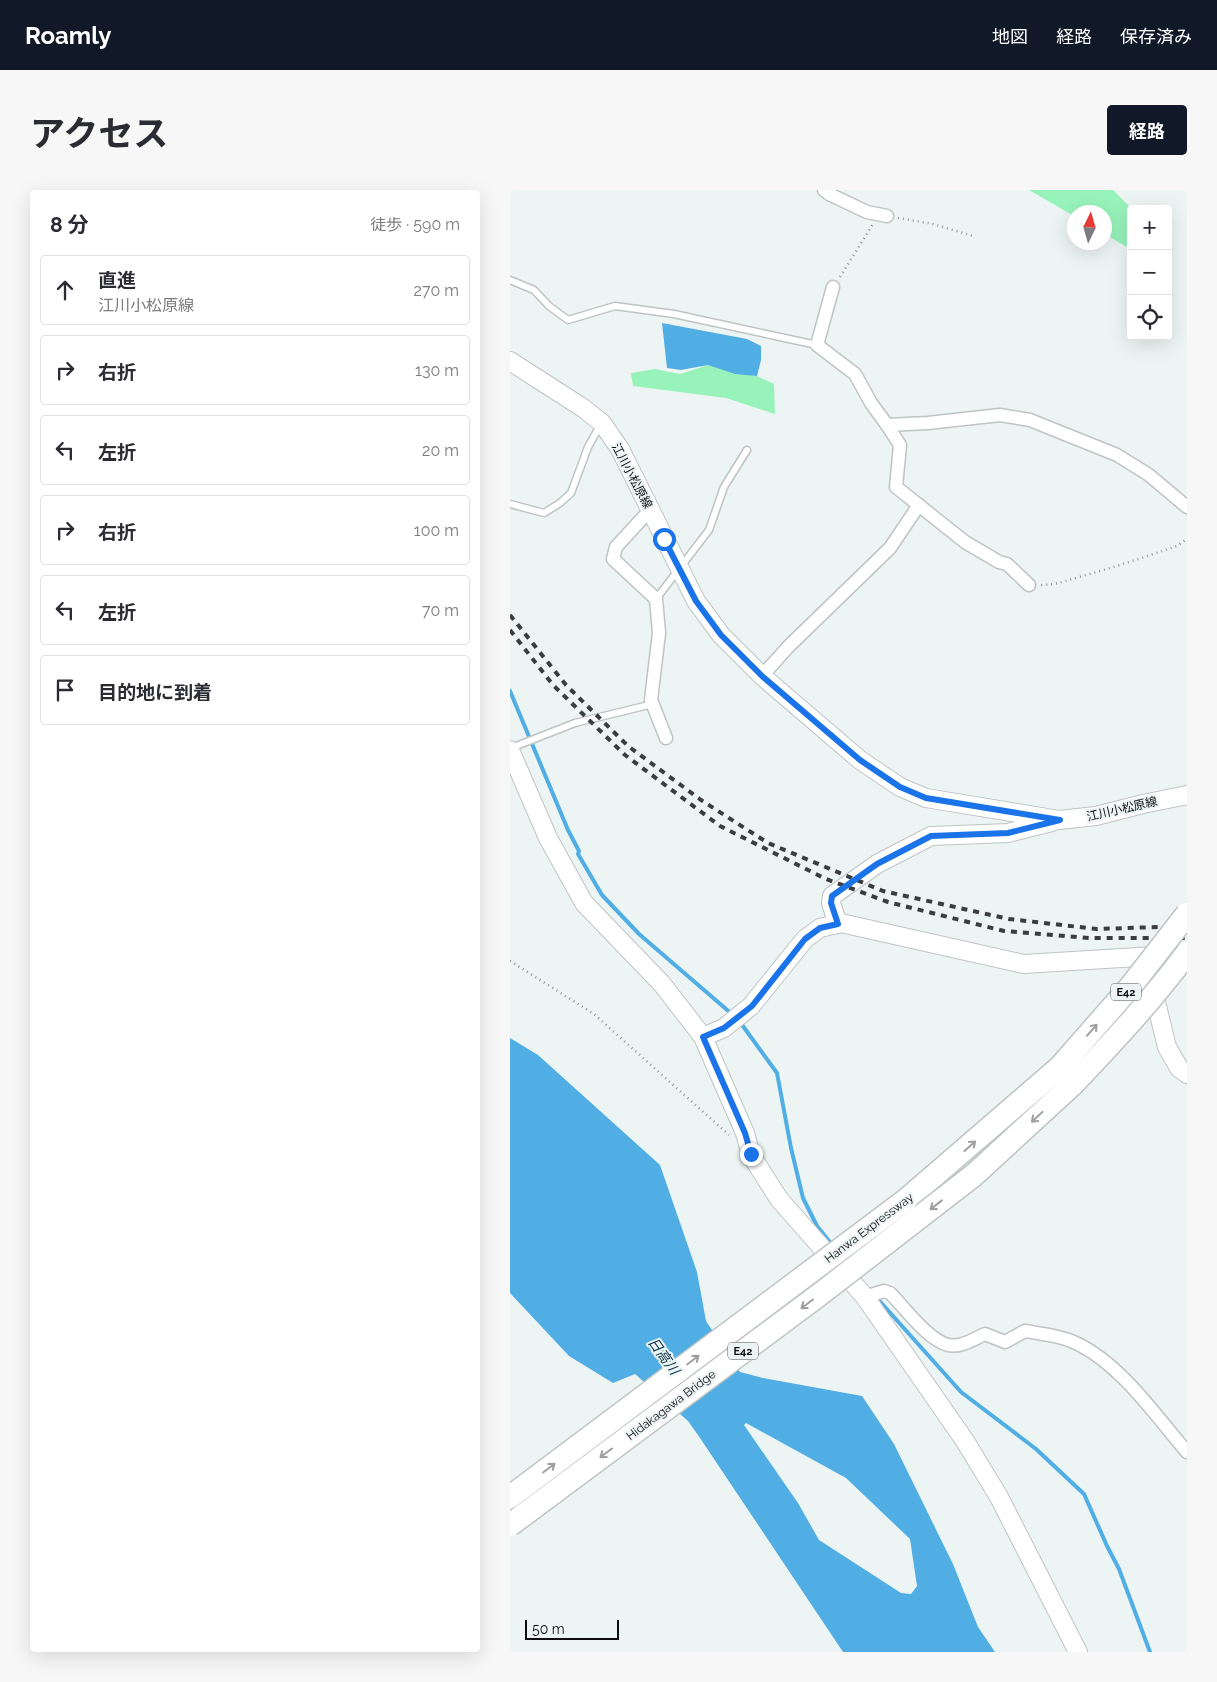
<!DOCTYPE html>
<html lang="ja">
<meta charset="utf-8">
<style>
:root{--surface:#fff;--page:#f7f7f7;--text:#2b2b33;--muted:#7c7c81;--line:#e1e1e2;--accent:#111827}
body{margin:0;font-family:Raleway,"Noto Sans JP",sans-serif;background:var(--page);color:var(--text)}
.controls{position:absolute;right:15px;top:15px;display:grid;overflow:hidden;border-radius:5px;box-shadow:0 5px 20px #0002}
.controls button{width:45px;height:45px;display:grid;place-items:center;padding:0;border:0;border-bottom:1px solid var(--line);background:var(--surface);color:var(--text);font:25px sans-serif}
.compass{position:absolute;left:557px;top:15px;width:45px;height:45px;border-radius:50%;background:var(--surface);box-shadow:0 5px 20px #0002;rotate:5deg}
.scale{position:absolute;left:15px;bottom:12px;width:94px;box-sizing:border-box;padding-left:5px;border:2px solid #0c0e0e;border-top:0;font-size:14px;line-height:18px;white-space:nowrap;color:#0c0e0e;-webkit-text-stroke:4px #edf4f4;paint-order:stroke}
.stop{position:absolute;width:15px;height:15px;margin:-11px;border:4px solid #1a73e8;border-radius:50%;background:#fff}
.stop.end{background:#1a73e8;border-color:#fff;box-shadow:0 1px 5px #0008}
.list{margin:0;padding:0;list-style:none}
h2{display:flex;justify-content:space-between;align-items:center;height:65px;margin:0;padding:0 20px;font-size:21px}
h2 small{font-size:16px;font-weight:400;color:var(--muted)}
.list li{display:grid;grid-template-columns:32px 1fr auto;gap:15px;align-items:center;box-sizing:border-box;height:70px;margin:0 10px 10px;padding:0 10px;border:1px solid var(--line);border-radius:5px}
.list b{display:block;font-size:19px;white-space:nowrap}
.list p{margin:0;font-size:16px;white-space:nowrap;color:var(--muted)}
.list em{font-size:16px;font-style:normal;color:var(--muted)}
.icon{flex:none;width:28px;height:28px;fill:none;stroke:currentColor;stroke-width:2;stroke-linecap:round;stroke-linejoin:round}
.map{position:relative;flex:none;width:677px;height:1462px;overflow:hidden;border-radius:5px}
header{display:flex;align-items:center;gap:30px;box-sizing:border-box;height:70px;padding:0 25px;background:var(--accent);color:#fff}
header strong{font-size:24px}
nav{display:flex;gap:28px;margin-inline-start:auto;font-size:18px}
.intro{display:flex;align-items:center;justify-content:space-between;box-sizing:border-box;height:120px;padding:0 30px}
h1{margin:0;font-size:35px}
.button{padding:12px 22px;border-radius:5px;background:var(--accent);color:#fff;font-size:18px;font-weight:700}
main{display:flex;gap:30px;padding:0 30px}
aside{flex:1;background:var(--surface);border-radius:5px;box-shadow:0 5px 20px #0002}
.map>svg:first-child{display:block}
.green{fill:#98f3bb}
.water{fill:#51aee4;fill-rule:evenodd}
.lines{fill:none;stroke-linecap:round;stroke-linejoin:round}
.stream{stroke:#51aee4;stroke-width:4}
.lane-casing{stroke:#bec4c4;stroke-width:9}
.street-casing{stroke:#bec4c4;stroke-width:15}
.secondary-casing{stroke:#bec4c4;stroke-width:20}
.highway-casing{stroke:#bec4c4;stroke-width:25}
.path{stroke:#919696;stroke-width:2.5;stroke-dasharray:1 4;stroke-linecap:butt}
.lane{stroke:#fff;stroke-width:6}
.street{stroke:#fff;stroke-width:12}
.secondary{stroke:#fff;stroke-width:18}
.highway{stroke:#fff;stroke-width:22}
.rail{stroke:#3a3d3d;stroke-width:4;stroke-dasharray:6 6;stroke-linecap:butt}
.highway-bridge-casing{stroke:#bec4c4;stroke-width:25;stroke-linecap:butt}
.highway-bridge{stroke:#fff;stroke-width:22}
.oneway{stroke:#9e9f9f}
.route{stroke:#1a73e8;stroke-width:6}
.labels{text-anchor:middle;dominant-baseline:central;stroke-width:4;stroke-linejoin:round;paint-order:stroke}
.shield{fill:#edf4f4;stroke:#505353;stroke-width:1}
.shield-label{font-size:11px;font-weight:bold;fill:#0c0e0e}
.street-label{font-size:12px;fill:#0c0e0e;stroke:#edf4f4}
.water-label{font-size:14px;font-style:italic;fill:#073147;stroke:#edf4f4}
</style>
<header>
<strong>Roamly</strong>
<nav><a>地図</a><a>経路</a><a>保存済み</a></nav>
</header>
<div class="intro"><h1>アクセス</h1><a class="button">経路</a></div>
<main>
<aside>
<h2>8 分<small>徒歩 · 590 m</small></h2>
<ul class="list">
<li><svg class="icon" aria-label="ahead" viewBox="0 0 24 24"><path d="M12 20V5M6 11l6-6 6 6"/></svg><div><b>直進</b><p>江川小松原線</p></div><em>270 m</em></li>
<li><svg class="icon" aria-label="right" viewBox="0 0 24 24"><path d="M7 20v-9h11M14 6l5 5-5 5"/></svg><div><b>右折</b></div><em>130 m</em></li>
<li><svg class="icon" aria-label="left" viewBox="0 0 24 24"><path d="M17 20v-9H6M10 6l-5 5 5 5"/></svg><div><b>左折</b></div><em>20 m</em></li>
<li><svg class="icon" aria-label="right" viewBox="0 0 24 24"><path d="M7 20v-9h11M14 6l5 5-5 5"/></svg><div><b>右折</b></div><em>100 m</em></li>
<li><svg class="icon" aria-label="left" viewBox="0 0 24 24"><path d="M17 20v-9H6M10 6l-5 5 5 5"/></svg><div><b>左折</b></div><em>70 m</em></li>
<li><svg class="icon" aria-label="arrive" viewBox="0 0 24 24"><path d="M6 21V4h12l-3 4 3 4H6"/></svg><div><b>目的地に到着</b></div></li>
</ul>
</aside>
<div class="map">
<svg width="677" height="1462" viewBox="0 0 677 1462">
<rect width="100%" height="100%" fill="#edf4f4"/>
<g class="green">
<polygon points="519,0 603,0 622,19 621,57 615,56 595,44 594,22 564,22 564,26"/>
<polygon points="198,175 221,182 247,186 264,194 265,224 216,208 123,196 121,183 145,179 170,184"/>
</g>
<g class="water">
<polygon points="152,133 237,149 251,156 251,170 247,186 225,184 198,175 171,180 157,178"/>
<path d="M0,848L28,865L150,975L187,1082L196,1131L230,1182L253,1188L352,1206L384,1254L443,1374L468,1437L485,1462H333L188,1245L178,1231L125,1184L103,1193L59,1166L0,1103ZM236,1233L336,1288L400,1349L407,1396L401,1404L391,1403L309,1350L288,1313L234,1235Z"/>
</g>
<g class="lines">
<g class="stream">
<polyline points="0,501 58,640 69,661 68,664 92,705 129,744 223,825"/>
<polyline points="230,832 267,883 281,958 293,1008 307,1036 323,1056"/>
<polyline points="366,1107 451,1202 526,1259 574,1304 597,1356 609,1379 640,1462"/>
</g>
<defs>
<g id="lane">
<polyline points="0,90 24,100 39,116 58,130 105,116 164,124 307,155"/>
<polyline points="0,314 34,323 50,313 61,303 78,257 91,234"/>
<polyline points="146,409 199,340 214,297 237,260"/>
<polyline points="1,558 65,533 143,514"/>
</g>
<g id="street">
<polyline points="314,0 319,4 357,22 377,26"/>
<polyline points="323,97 307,155 345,184 361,213 377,235 390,255 386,297 455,352 489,372 497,374 519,395"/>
<polyline points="377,235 418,233 490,225 520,230 607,265 639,285 677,317"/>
<polyline points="140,320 106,357 103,369 146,409 149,443 141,510 156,548"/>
<polyline points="252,486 279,456 380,358 409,315"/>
<path d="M355,1107L374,1101L380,1103C395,1118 418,1150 438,1155C450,1158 464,1149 475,1144L495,1152L515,1141C533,1144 552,1146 568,1154C611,1175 646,1226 677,1262"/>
</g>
<g id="secondary">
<polyline points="0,171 73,218 92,233 110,259 186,411 211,445 252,486 350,570 390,597 416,608 549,630 586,626 633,614 677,605"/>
<polyline points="0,560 38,648 74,713 152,794 193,847 235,943 241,965 269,1009 355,1107 455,1251 489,1307 568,1462"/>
<polyline points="328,734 321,713 322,706 367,674 421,646 498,643 542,632"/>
<polyline points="635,767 657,857 669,878 677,884"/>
<polyline points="193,847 214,838 241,816 295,749 310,738 331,733 514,774 677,764"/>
</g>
<g id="highway">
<polyline points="464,985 563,894"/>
<polyline points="396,1010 550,877"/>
</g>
</defs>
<use href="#lane" class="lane-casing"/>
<use href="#street" class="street-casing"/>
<use href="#secondary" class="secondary-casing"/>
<use href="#highway" class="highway-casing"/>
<g class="path">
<polyline points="388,28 423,34 463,46"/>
<polyline points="330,87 363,34"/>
<path d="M531,395C547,395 554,391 569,387C602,378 635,367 667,356L677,349"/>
<polyline points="0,771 84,824 219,945"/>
</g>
<use href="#lane" class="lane"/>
<use href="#street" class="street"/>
<use href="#secondary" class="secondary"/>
<use href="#highway" class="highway"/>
<g class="rail">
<polyline points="0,425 56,495 118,556 191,610 258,653 373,701 499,729 587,739 677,736"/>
<polyline points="0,440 43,495 115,565 210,636 316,689 378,712 494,741 579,748 677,748"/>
</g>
<defs>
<g id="highway-bridge">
<polyline points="550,877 621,796 677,724"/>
<path d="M563,894C603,852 643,809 677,763"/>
<polyline points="0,1307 396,1010"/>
<polyline points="0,1335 309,1105 464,985"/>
</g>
</defs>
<use href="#highway-bridge" class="highway-bridge-casing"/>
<use href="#highway-bridge" class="highway-bridge"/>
</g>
<defs><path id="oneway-shaft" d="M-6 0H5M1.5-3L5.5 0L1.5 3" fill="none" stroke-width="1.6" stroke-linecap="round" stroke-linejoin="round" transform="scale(1.25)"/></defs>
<g class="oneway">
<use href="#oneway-shaft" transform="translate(582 840) rotate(-49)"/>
<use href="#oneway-shaft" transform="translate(527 927) rotate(137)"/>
<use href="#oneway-shaft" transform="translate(460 956) rotate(-41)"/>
<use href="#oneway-shaft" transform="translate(426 1015) rotate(142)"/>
<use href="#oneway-shaft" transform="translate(297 1114) rotate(143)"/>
<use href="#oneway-shaft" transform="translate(183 1170) rotate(-37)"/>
<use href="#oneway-shaft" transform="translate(96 1263) rotate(143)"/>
<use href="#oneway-shaft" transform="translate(39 1278) rotate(-37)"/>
</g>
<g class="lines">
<polyline class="route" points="154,349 186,411 211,445 252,486 350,570 390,597 416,608 550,630 498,643 421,646 367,674 322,706 321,713 328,734 310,738 295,749 242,816 214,838 193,847 235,943 241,964"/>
</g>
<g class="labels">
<g class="shield">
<rect x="601" y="793.5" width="30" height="17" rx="4"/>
<rect x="218" y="1152.5" width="30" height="17" rx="4"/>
</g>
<g class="shield-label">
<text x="616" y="802">E42</text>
<text x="233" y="1161">E42</text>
</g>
<g class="street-label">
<text transform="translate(122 286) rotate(62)">江川小松原線</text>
<text transform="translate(612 619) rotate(-13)">江川小松原線</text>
<text transform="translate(359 1038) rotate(-37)">Hanwa Expressway</text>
<text transform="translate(161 1215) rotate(-37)">Hidakagawa Bridge</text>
</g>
<g class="water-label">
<text transform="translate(154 1166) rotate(54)">日高川</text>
</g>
</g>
</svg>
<div class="controls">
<button>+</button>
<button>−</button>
<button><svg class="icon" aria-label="locate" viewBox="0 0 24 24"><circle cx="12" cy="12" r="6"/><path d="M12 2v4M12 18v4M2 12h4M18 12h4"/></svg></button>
</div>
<svg class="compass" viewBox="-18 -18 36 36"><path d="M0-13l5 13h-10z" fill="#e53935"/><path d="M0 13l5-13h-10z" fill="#7c7c81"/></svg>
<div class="scale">50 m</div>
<div class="stop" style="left:154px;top:349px"></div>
<div class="stop end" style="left:241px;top:964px"></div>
</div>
</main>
